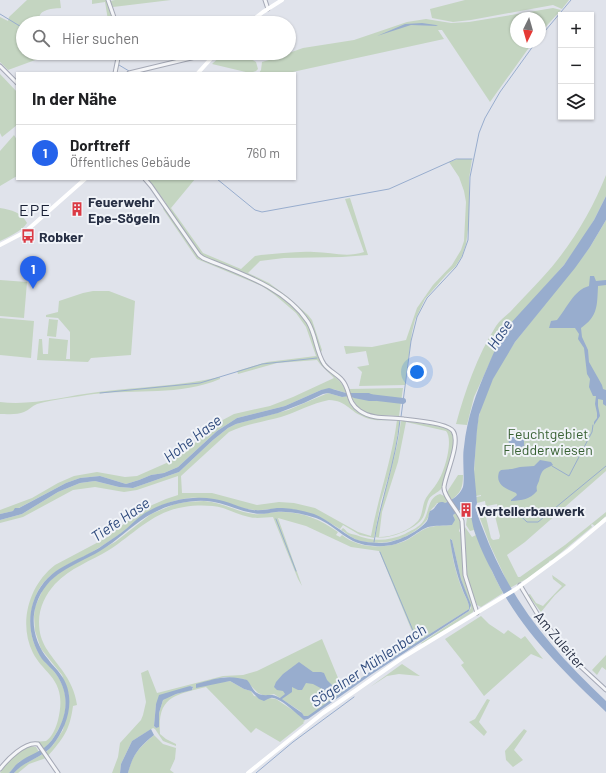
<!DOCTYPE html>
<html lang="de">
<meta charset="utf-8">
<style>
:root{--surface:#fff;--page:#f2f2f2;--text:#202124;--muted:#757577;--line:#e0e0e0;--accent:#2563eb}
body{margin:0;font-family:Barlow,sans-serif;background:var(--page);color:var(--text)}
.controls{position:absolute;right:12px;top:12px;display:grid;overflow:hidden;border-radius:0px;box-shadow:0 1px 3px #0004}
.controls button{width:36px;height:36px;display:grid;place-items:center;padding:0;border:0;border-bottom:1px solid var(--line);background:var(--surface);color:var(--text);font:20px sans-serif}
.compass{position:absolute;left:510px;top:12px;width:36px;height:36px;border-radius:50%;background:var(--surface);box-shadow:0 1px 3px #0004;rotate:185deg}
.you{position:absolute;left:417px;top:372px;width:14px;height:14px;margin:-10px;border:3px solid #fff;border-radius:50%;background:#1a73e8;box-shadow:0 0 0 6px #1a73e833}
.badge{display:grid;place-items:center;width:26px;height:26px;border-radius:50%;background:var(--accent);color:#fff;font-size:13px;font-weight:700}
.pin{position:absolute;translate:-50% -33px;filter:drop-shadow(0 1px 2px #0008)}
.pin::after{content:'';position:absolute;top:21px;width:14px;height:12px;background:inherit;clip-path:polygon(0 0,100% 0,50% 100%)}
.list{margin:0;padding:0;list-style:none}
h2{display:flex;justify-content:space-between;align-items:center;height:52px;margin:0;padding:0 16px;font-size:17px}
h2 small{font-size:13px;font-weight:400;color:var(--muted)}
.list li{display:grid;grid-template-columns:26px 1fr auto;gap:12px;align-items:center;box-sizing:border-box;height:56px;padding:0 16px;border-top:1px solid var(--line)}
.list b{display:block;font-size:15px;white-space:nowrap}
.list p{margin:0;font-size:13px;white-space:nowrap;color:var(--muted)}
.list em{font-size:13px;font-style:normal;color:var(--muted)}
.icon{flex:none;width:22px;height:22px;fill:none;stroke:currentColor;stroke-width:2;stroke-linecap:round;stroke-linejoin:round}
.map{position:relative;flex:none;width:606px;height:773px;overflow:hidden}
.search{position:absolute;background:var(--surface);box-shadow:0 1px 3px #0004;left:16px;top:16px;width:280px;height:44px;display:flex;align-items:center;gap:10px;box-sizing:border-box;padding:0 14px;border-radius:22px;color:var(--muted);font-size:15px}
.panel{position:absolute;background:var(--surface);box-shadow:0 1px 3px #0004;left:16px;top:72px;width:280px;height:108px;border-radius:0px}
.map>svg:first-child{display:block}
.green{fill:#c4d5c1;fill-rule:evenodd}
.water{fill:#98adce}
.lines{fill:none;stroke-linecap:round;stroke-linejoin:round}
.stream{stroke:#98adce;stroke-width:1}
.river{stroke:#98adce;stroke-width:6}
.street-casing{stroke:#a5a9b6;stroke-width:5}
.street{stroke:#f4f5f8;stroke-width:3}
.secondary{stroke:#fff;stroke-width:4}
.labels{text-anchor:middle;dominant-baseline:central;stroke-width:4;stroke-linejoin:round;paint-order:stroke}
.poi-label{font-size:14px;font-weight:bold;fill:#272f44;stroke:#f0f3f8;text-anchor:start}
.park-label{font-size:14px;fill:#386133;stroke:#f0f3f8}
.street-label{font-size:14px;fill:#272f44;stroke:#f0f3f8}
.water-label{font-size:15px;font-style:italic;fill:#2d497c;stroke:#f0f3f8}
.quarter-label{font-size:16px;letter-spacing:1px;fill:#192035;stroke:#f0f3f8}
</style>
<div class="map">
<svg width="606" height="773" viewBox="0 0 606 773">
<rect width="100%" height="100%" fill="#e0e3eb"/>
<g class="green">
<path d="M27,0H60L61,8C50,9 37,9 39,23H23V53H40L38,59L8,70L0,62V17L8,21L9,17Z"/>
<polygon points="92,0 107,0 112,19 108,20 105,2 92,4"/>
<polygon points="115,0 171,0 113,7 110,1"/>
<polygon points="465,0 569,0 562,9 553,5 471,20 453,22 432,18 430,9"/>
<polygon points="553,8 561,10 540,33 540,18 516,18 516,42 533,42 490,102 442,30 438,30 444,39 288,73 259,73 261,70 262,62 269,60 303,48 354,40 407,22 426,19 451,23 469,22"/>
<polygon points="224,53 241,53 256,62 258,69 256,71 250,73 212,64"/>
<polygon points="0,74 17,92 17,125 2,137 0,133"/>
<polygon points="14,135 17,140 17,176 0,186 0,151"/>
<polygon points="458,159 472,159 469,179 469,222 466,244 462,256 455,267 447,274 425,299 415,320 412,332 405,385 359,386 362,372 357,367 369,365 366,351 346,354 344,346 372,347 406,340 417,308 433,285 452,265 461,250 464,241 466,202 464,191 459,177 449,162"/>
<path d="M606,175V196L594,220L582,240L564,265L503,334L474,397L467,425L456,424C465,391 477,356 496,326C500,320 506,316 511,311C521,300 532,289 542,278C569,249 592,211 606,175Z"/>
<path d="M148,179H195L171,208L203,253L241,269L255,256L261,255C278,254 296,251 314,252C331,252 346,258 364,252L345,199L350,198L368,255L342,257L284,258L260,261L248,273L269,283L288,297L308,315L312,320L322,350L319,356C321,360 322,364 325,368C333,377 343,380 346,393L333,389L321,390L285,406L237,418L217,431L178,467L164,473L151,475L139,480L126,484L100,476L80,478L66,483L13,511L0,514V510L32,498L58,483L74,476L97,472L125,477L137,476L171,461L186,452L203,435L219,422L234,414L270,406L293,397L334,378L320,364L317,360L277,363L238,374L237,371L267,362L316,356L306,327L296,313L275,295L262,286L197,259L163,209L166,203Z"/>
<path d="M0,208C12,210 21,212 27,223C22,231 8,237 0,241Z"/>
<path d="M606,220V471L525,542L507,555L518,577H520L565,545L606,512V516L595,526L592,524L591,525L592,527L552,560L549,561V562L528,578L510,588L490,545L478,513L486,517L491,538L493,540L499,539L500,536L494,512H488L487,510L489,511H491L490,510L498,508L497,504L487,506L486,508L485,501L477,503L476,497L481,496V495L476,496C473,483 474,469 475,456C476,443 476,429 479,416C485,389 500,364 515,342L590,247Z"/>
<polygon points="0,280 27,282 24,318 0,316"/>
<polygon points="93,291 109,291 135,301 131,355 91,358 88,362 37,360 39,339 42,339 43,354 48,354 49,338 68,340 66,359 70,359 70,332 58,318 46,317 46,315 58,312 59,301 83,293"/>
<polygon points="0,318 34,321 31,358 0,355"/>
<polygon points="49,319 58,320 56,337 47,336"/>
<path d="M220,377V379C180,396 136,389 94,394C75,397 55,399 37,404C32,406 29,410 24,412C18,415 7,414 0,414V402C33,406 65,396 98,392C138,387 180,386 220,377Z"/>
<path d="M403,388L399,416C372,415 358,419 349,389Z"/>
<path d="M328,393L342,397L347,396C353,421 381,418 400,420L393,461L381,501L374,538L360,535L343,525L340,529C319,515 303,510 278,509C270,508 262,511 254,510C231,507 212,496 189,498C174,500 156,506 144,515C135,521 128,528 120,534C111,540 102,546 92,552C76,562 59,566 46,580C37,589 32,603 31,615C29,630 33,646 42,658C46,664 52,668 56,674C68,690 69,711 59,728C55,736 50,744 43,749L39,743L34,742L46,741C52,737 56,728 58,720C62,703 62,689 50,675C44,668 37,661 33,653C18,623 29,585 55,565L106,538L143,509L166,499L178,495V476L137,490L124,492L95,487L73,490L23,517L0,523V520L22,514L58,492L80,483L95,481L119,487L133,488L179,472L213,440L228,428L236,424L288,410ZM329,400C347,401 348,410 362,416C373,422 386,420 397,420C392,460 378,497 371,536L358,532L315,508L294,503L279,502L257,505L212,493H182L181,476L229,432C245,424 263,422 281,417C297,412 312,403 329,400Z"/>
<path d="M401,420L448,428C450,431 452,433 453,436C456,446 447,481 441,489C438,493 432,494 429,499C426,505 426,513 422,519C414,530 388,540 375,537C381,497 397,460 401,420ZM406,422L446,431C454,440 444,474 437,483C434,488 429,493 426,498C422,505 423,515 418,521C409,531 392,537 379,537L382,512L398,462Z"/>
<path d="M458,475H463C463,487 461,493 451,500L447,492Z"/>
<path d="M440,494L446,497L449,501L445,503H437C435,507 433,507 431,510C428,514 429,518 426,521C409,541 381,547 357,540C352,538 346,533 341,530L343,528C345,529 346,531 347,532C350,534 353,534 356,535C372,542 389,541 405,534C410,531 417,528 421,524C430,515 426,498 440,494Z"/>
<path d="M204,501C222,502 237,512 254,514C262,515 270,512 278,512C301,511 320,519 338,532L336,535L340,537L342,535C359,549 386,549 405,541C413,537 419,531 427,528C434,525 444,526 452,525L454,517L453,515L457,512L461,525L459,531L462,535C463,551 460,569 466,585C469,593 476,603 473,612L422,644L421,643L469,611L471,608L461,579L452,540L451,539C451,555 456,573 462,589C464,595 470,603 469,609L370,672L308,717L304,716L300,711L274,694L265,696L258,693L244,679L224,677L195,685L230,681L244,689L251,691L254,696L276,699L297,713L305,721L303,722L304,723L280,742L256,728L251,733L206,687C175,695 157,696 160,734L166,739L176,744V746L163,741L155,729L153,728L132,741L121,764L120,773H112L118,757L120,743L141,720L143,715L146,702L141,673L148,670L157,693L161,692L223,676L243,675L257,671L322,639L343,690L416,641L379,551L351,547L306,526L278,518L302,586L298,579L273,517C266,517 257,519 249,517C240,515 232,511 223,508C211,505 197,505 184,507C154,511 134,534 109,550C91,561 70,568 55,584C46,594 39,607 39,622C39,644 50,653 62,670C70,681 75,692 77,705L73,706C70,730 63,739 47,757L45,753L53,745L63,730L69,695L62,675L41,649L35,631L34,616L35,607L44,587L59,572L115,542L151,514L175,504L186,502ZM190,686L193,687V689L176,694L163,700L159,713V726L156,728L154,726L156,704Z"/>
<path d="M471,514C479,542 489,567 503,593L481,607L477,605L466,575L465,527L472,537L476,535L474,530L470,531L466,525L467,518L464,517L467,515V517L469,516L468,515Z"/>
<polygon points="552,575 566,585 555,595 541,612 528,595 530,594 536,603 543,606 562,586 553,579"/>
<polygon points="481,616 489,624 504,634 508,630 521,639 525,636 543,659 531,654 484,696 461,665 464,663 445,639"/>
<polygon points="606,655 606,670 602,667 597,675 592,670"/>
<polygon points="402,664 420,676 399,674 387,676 370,687"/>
<polygon points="487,699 490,700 479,722 487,732 484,736 469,722 475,719"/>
<polygon points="524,729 527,731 514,750 523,760 513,767 506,760 505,751"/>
<path d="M154,735L163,744L176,748L175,759L170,770L174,773H128C132,754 140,747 154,735Z"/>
<polygon points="28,746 36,747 39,752 19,762 9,773 0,773 9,760"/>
<polygon points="43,754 46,758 29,764 18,773 14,773 19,767"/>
</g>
<g class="water">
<polygon points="422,23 436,25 438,26 411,25 377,36 405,24"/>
<path d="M606,196V220L590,247L575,268L515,342L493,379L479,415L477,430L474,469L477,503C474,509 481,523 483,529C510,601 551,649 606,701V712C563,671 517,627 492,571C485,558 474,535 472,521C471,516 471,510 467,507L463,508L453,515L455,520L452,525C444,526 435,525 428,527C422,529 416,534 411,537C400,544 388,547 375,546C346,545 339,527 316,518C303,514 290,511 276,512C268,513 261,515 253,513C239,511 227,504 214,502C192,498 165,505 146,517C130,527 117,541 100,551C73,567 47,572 36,605C30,624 36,645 48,659C52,665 57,669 61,675C77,697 68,726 52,746C42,758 24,761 14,773H9C12,770 15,765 18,763C29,754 43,752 52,740C66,720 71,699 58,677C54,670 47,665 42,659C31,643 27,622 33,603C45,568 70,565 99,548C106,543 114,538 121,533C129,527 136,519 145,513C165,501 191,495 214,499C228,501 240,508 253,510C261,511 269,509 277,508C290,508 302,510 314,514C329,520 341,532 355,539C362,542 374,543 382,543C395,543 419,532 427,521C429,518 428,514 430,511C432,510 434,509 435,507C438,503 438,502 443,502L445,503C452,500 460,495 463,487C465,479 462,458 464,447C467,418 476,393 488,366C494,352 500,338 509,325L564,265L594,220Z"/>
<path d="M590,276H594L596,281L606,280V285L598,286C597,306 598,316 581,328L582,337L588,350L589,362L602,385L603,389L606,390V406L603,404V400L598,399V406L600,416L594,425V422L597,418V413L595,404L596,396H593L589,387L590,379L587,374L584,348L578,339L579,334L575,328H549L551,321L557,320C567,308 574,290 589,286Z"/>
<polygon points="329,388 346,393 369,393 377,397 376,401 369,401 354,398 350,396 342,397 328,393 323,394 304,403 278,413 236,424 228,428 213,440 179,472 133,488 119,487 95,481 80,483 58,492 22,514 0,520 0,514 13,511 15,508 19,508 66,483 80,478 100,476 126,484 139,480 151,475 164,473 178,467 217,431 237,418 285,406 321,390"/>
<path d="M518,432L524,440V446L513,450C508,445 507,439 511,433Z"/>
<path d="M540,460L551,462L553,465C542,470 542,470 539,481C537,486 536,486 537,491C529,500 523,500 511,501V500L517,495L516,493C506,489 495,485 499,472L501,470L512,469L520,467L534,466Z"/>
<path d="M450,539L452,540L461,579L471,605L469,611L372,674L308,719L304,720C297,714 282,699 273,698C270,697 267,700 264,701L259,699L251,691L244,689L230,681L196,688V684C215,679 227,674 247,680C251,684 252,690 257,693C266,698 270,692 280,698L285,694L283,691L277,690L274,687L276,682L283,674L299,662L313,672H321L324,673L327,680L332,685L331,689L326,691L313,684L306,683L302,690H298L292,687V692L282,699L302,713L304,716H308L370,672L469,609C470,603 464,595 462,588C456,573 452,555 450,539Z"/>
<polygon points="190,686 193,687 192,690 176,694 163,700 159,713 159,727 156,728 154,726 156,704 159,695"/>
<path d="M151,729L154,735C139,747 133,754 128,773H120L121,764L132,741Z"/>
</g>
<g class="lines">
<g class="stream">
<polyline points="0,14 23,28"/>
<polyline points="540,37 571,0"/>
<polyline points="119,65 129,71"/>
<polyline points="217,179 255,210 262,212 389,189 456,159 472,159"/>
<polyline points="100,393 200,383 262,364 317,358"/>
<polyline points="401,417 411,341 417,317 427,298 456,267 462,257 468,240 470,177 479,133 485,118 500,92 536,42"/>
<polyline points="552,466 569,476 592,432 593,425"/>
<polyline points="511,507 527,522 538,522 606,466"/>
<polyline points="276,519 296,571"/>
<path d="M374,542C380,501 396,462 400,420"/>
<polyline points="380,552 417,640"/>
<polyline points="256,773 293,742 354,697"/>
</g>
<polyline class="river" points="369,397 403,401"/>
<defs>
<g id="street">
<polyline points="108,0 116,23"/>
<polyline points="265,0 268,9"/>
<polyline points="0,66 17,83"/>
<polyline points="115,73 119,53"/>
<polyline points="129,73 212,53"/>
<path d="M145,179L151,186L199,255L203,258C239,273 285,287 308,322C316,335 316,352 324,364C329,371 337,374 342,380C351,390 346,402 360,411C373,420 389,417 404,419C414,420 448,423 453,431C461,443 445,475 444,487C443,496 459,511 462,521L465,575L477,613"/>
<polyline points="520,585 538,615 580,666 606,690"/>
<path d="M0,769C7,760 25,741 38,744L58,773"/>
</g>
</defs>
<use href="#street" class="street-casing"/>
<use href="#street" class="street"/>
<g class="secondary">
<polyline points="249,23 263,12 282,0"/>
<polyline points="198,73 216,53"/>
<polyline points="0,245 25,232 85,179"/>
<polyline points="248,773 323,713 355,691 402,658 516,589 569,550 606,519"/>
</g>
</g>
<defs>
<symbol id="building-bare" viewBox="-9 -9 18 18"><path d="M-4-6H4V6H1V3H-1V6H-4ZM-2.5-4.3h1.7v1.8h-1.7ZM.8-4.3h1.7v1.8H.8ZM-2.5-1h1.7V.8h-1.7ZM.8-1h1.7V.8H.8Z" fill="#db3a44" stroke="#f0f3f8" stroke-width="2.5" paint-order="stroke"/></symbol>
<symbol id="bus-bare" viewBox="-9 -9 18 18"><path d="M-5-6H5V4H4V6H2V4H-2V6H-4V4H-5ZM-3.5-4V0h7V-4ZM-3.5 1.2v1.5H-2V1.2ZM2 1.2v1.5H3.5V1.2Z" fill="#db3a44" stroke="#f0f3f8" stroke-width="2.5" paint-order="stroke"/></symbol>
</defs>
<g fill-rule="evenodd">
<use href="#building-bare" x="67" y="199" width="20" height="20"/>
<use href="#bus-bare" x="18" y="226" width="20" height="20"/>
<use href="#building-bare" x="456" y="500" width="20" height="20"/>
</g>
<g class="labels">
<g class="poi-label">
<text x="88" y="201">Feuerwehr<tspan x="88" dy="16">Epe-Sögeln</tspan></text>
<text x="39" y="236">Robker</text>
<text x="477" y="510">Verteilerbauwerk</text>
</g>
<g class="park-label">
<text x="548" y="433">Feuchtgebiet<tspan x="548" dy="16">Fledderwiesen</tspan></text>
</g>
<g class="street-label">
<text transform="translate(560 640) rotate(50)">Am Zuleiter</text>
</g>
<g class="water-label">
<text transform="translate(499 334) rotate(-56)">Hase</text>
<text transform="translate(192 438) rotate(-37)">Hohe Hase</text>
<text transform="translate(120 519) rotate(-34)">Tiefe Hase</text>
<text transform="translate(368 665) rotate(-34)">Sögelner Mühlenbach</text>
</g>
<g class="quarter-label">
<text x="35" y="209">EPE</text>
</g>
</g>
</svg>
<div class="controls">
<button>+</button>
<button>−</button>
<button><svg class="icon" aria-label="layers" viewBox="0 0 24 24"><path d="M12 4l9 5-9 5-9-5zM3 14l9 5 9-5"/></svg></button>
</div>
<svg class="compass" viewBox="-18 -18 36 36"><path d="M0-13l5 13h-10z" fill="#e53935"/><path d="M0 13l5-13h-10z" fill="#757577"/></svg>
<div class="you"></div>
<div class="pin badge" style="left:33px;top:289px">1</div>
<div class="search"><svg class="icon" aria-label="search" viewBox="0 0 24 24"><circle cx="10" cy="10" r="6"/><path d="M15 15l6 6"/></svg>Hier suchen</div>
<section class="panel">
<h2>In der Nähe<small></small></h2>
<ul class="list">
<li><span class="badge">1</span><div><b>Dorftreff</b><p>Öffentliches Gebäude</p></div><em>760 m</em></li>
</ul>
</section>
</div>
